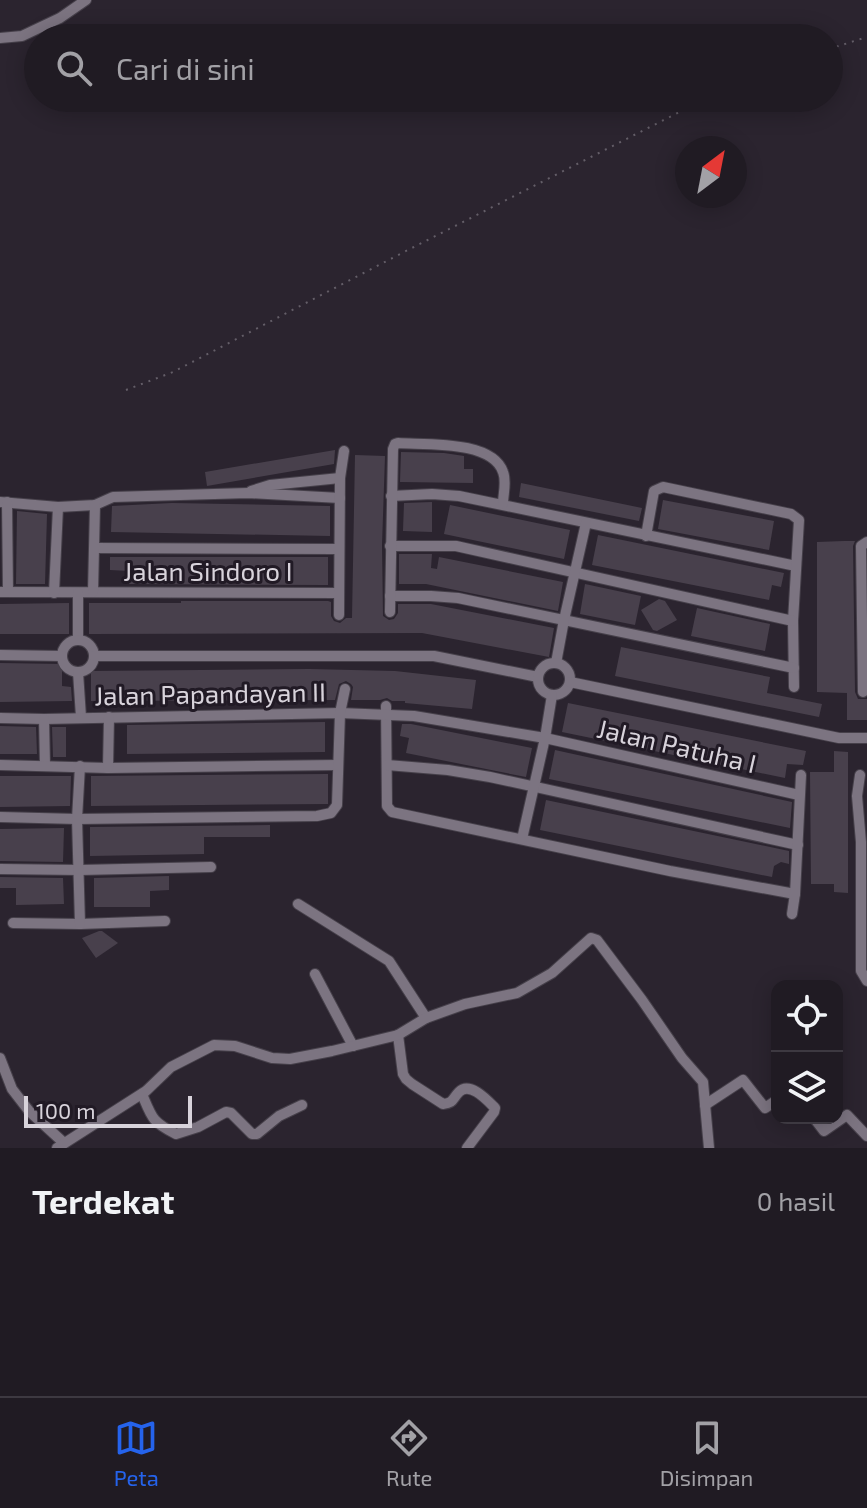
<!DOCTYPE html>
<html lang="id">
<style>
:root{--surface:#201b23;--page:#28242b;--text:#f1f3f6;--muted:#a2a1a6;--line:#3d3941;--accent:#2563eb}
body{margin:0;font-family:"Exo 2",sans-serif;background:var(--page);color:var(--text)}
.controls{position:absolute;right:24px;bottom:24px;display:grid;overflow:hidden;border-radius:16px;box-shadow:0 4px 20px #0003}
.controls button{width:72px;height:72px;display:grid;place-items:center;padding:0;border:0;border-bottom:2px solid var(--line);background:var(--surface);color:var(--text);font:40px sans-serif}
.compass{position:absolute;left:675px;top:136px;width:72px;height:72px;border-radius:50%;background:var(--surface);box-shadow:0 4px 20px #0003;rotate:32deg}
.scale{position:absolute;left:24px;bottom:20px;width:168px;box-sizing:border-box;padding-left:8px;border:4px solid #d8d3db;border-top:0;font-size:22px;line-height:28px;white-space:nowrap;color:#d8d3db;-webkit-text-stroke:6px #211a25;paint-order:stroke}
.list{margin:0;padding:0;list-style:none}
h2{display:flex;justify-content:space-between;align-items:center;height:104px;margin:0;padding:0 32px;font-size:34px}
h2 small{font-size:26px;font-weight:400;color:var(--muted)}
.icon{flex:none;width:44px;height:44px;fill:none;stroke:currentColor;stroke-width:2;stroke-linecap:round;stroke-linejoin:round}
.map{position:relative;flex:none;width:867px;height:1148px;overflow:hidden}
.search{position:absolute;background:var(--surface);box-shadow:0 4px 20px #0003;left:24px;right:24px;top:24px;height:88px;display:flex;align-items:center;gap:20px;box-sizing:border-box;padding:0 28px;border-radius:44px;color:var(--muted);font-size:30px}
.sheet{height:248px;background:var(--surface)}
nav{display:flex;justify-content:space-around;align-items:center;box-sizing:border-box;height:112px;border-top:2px solid var(--line);background:var(--surface);font-size:22px;color:var(--muted)}
nav a{display:grid;justify-items:center;gap:4px}
nav .on{color:var(--accent)}
.map>svg:first-child{display:block}
.building{fill:#48404c}
.lines{fill:none;stroke-linecap:round;stroke-linejoin:round}
.minor-casing{stroke:#46404a;stroke-width:12}
.path{stroke:#645e68;stroke-width:2;stroke-dasharray:2 6;stroke-linecap:butt}
.minor{stroke:#7c7481;stroke-width:10}
.labels{text-anchor:middle;dominant-baseline:central;stroke-width:6;stroke-linejoin:round;paint-order:stroke}
.street-label{font-size:26px;fill:#d8d3db;stroke:#211a25}
</style>
<div class="map">
<svg width="867" height="1148" viewBox="0 0 867 1148">
<rect width="100%" height="100%" fill="#2b242f"/>
<g class="building">
<polygon points="335,450 334,464 207,486 205,472"/>
<polygon points="401,452 444,453 464,456 464,469 473,469 473,483 400,482"/>
<polygon points="355,455 385,456 382,545 383,616 389,620 394,619 398,613 398,604 431,604 554,628 549,657 422,633 89,634 89,603 181,603 181,601 328,601 331,602 331,616 334,621 340,623 346,618 352,618"/>
<polygon points="521,483 642,508 639,521 519,497"/>
<polygon points="663,500 774,521 769,550 658,529"/>
<polygon points="432,502 432,532 403,531 404,503"/>
<polygon points="172,503 330,506 330,536 111,532 112,506"/>
<polygon points="450,505 570,530 564,559 444,534"/>
<polygon points="17,511 47,514 45,584 16,584"/>
<polygon points="598,535 784,573 781,587 772,585 769,600 592,565"/>
<polygon points="844,541 855,541 853,546 855,692 858,699 867,699 867,720 847,720 847,693 817,692 817,542"/>
<polygon points="399,554 432,554 431,568 437,569 439,557 563,582 558,611 426,584 399,584"/>
<polygon points="110,557 328,557 328,585 129,584 129,571 110,570"/>
<polygon points="585,584 641,596 635,625 580,614"/>
<polygon points="659,599 665,601 677,620 657,631 653,630 641,610"/>
<polygon points="69,603 69,634 0,634 0,604"/>
<polygon points="697,608 770,624 765,651 691,636"/>
<polygon points="621,647 770,677 767,693 822,704 819,717 615,676"/>
<polygon points="0,663 62,664 62,686 71,687 72,701 0,702"/>
<polygon points="309,669 395,671 476,680 472,709 405,703 405,701 392,701 387,698 380,700 351,700 353,687 351,684 346,681 339,684 335,700 91,701 91,671"/>
<polygon points="568,703 806,751 803,765 787,764 785,778 562,732"/>
<polygon points="325,722 325,752 127,754 127,725"/>
<polygon points="402,724 411,724 532,748 526,777 406,753 409,738 400,736"/>
<polygon points="0,726 36,727 37,754 0,754"/>
<polygon points="52,727 66,727 66,757 53,757"/>
<polygon points="555,750 792,802 790,828 549,779"/>
<polygon points="834,751 848,752 848,893 834,892 834,884 811,884 810,772 834,772"/>
<polygon points="328,774 328,804 91,806 91,776"/>
<polygon points="0,776 71,776 70,806 0,807"/>
<polygon points="546,800 789,851 789,864 781,862 774,866 772,877 540,830"/>
<polygon points="270,825 270,837 204,837 204,854 90,856 90,827"/>
<polygon points="64,828 63,862 0,861 0,829"/>
<polygon points="169,876 169,890 150,891 150,907 94,907 94,878"/>
<polygon points="0,877 63,878 64,904 16,905 16,888 0,888"/>
<polygon points="99,931 102,931 118,943 96,958 82,938"/>
</g>
<g class="lines">
<defs>
<g id="minor">
<polyline points="0,38 22,36 60,18 86,0"/>
<polyline points="251,491 270,485 340,478"/>
<polyline points="391,496 432,494 459,496 796,566"/>
<polyline points="0,502 58,507 95,505 113,497 248,493 340,498"/>
<polyline points="7,502 8,592"/>
<polyline points="646,536 654,491 663,487 791,514 799,520 793,621 794,687"/>
<polyline points="390,546 456,546 793,621"/>
<polyline points="95,548 338,549"/>
<polyline points="0,592 339,593"/>
<polyline points="93,592 95,505"/>
<polyline points="54,593 58,507"/>
<polyline points="78,593 78,640"/>
<polyline points="390,596 431,596 458,598 794,668"/>
<path d="M390,612L393,449L395,444L398,443C426,445 492,440 503,472C507,482 503,494 503,504"/>
<polyline points="339,615 340,478 344,451"/>
<circle cx="78" cy="656" r="16"/>
<polyline points="0,655 62,656"/>
<polyline points="94,656 434,656 538,677"/>
<polyline points="556,663 564,620 586,523"/>
<circle cx="554" cy="679" r="16"/>
<polyline points="78,672 81,717"/>
<polyline points="570,682 839,738 867,738"/>
<polyline points="863,692 861,546 867,542"/>
<polyline points="386,706 387,806 392,812 670,871 795,894"/>
<polyline points="0,718 44,719 340,713 414,716 545,738 799,795"/>
<polyline points="44,719 45,765"/>
<polyline points="0,765 108,768 338,765"/>
<polyline points="387,765 448,770 490,777 798,845"/>
<polyline points="108,768 109,717"/>
<polyline points="860,775 857,796 861,842 861,971 867,981"/>
<polyline points="0,817 77,819 317,816 331,813 337,805 340,713 345,689"/>
<polyline points="522,839 545,738 552,695"/>
<polyline points="0,869 80,870 211,867"/>
<polyline points="298,904 389,961 426,1018"/>
<polyline points="792,914 795,894 801,775"/>
<polyline points="13,923 80,924 165,921"/>
<polyline points="80,924 77,819 80,766"/>
<polyline points="315,974 353,1046"/>
<path d="M398,1035L403,1074L406,1079L412,1084L443,1104C454,1103 452,1099 459,1092C470,1081 487,1100 495,1108L494,1112L467,1148"/>
<polyline points="0,1058 12,1089 29,1111 64,1143"/>
<path d="M142,1094C152,1118 152,1122 176,1134L198,1127L226,1112L231,1113L252,1134H257L279,1116L302,1105"/>
<polyline points="705,1105 743,1080 765,1108 777,1100"/>
<polyline points="814,1118 824,1131 847,1115 867,1136"/>
<polyline points="57,1148 146,1091 171,1067 214,1045 235,1046 272,1058 290,1059 332,1051 398,1035 426,1018 465,1004 517,993 552,973 591,938 597,940 642,1000 682,1058 703,1082 709,1148"/>
</g>
</defs>
<use href="#minor" class="minor-casing"/>
<g class="path">
<polyline points="829,49 867,37"/>
<polyline points="126,390 173,372 404,252 707,98"/>
</g>
<use href="#minor" class="minor"/>
</g>
<g class="labels">
<g class="street-label">
<text x="208" y="570">Jalan Sindoro I</text>
<text transform="translate(210 693) rotate(-1)">Jalan Papandayan II</text>
<text transform="translate(677 745) rotate(13)">Jalan Patuha I</text>
</g>
</g>
</svg>
<div class="controls">
<button><svg class="icon" aria-label="locate" viewBox="0 0 24 24"><circle cx="12" cy="12" r="6"/><path d="M12 2v4M12 18v4M2 12h4M18 12h4"/></svg></button>
<button><svg class="icon" aria-label="layers" viewBox="0 0 24 24"><path d="M12 4l9 5-9 5-9-5zM3 14l9 5 9-5"/></svg></button>
</div>
<svg class="compass" viewBox="-18 -18 36 36"><path d="M0-13l5 13h-10z" fill="#e53935"/><path d="M0 13l5-13h-10z" fill="#a2a1a6"/></svg>
<div class="scale">100 m</div>
<div class="search"><svg class="icon" aria-label="search" viewBox="0 0 24 24"><circle cx="10" cy="10" r="6"/><path d="M15 15l6 6"/></svg>Cari di sini</div>
</div>
<section class="sheet">
<h2>Terdekat<small>0 hasil</small></h2>
<ul class="list">
</ul>
</section>
<nav>
<a class="on"><svg class="icon" aria-label="map" viewBox="0 0 24 24"><path d="M3 6l6-2 6 2 6-2v14l-6 2-6-2-6 2zM9 4v14M15 6v14"/></svg>Peta</a>
<a><svg class="icon" aria-label="directions" viewBox="0 0 24 24"><path d="M12 3l9 9-9 9-9-9zM9 14v-3h6M13 9l2 2-2 2"/></svg>Rute</a>
<a><svg class="icon" aria-label="saved" viewBox="0 0 24 24"><path d="M7 4h10v16l-5-4-5 4z"/></svg>Disimpan</a>
</nav>
